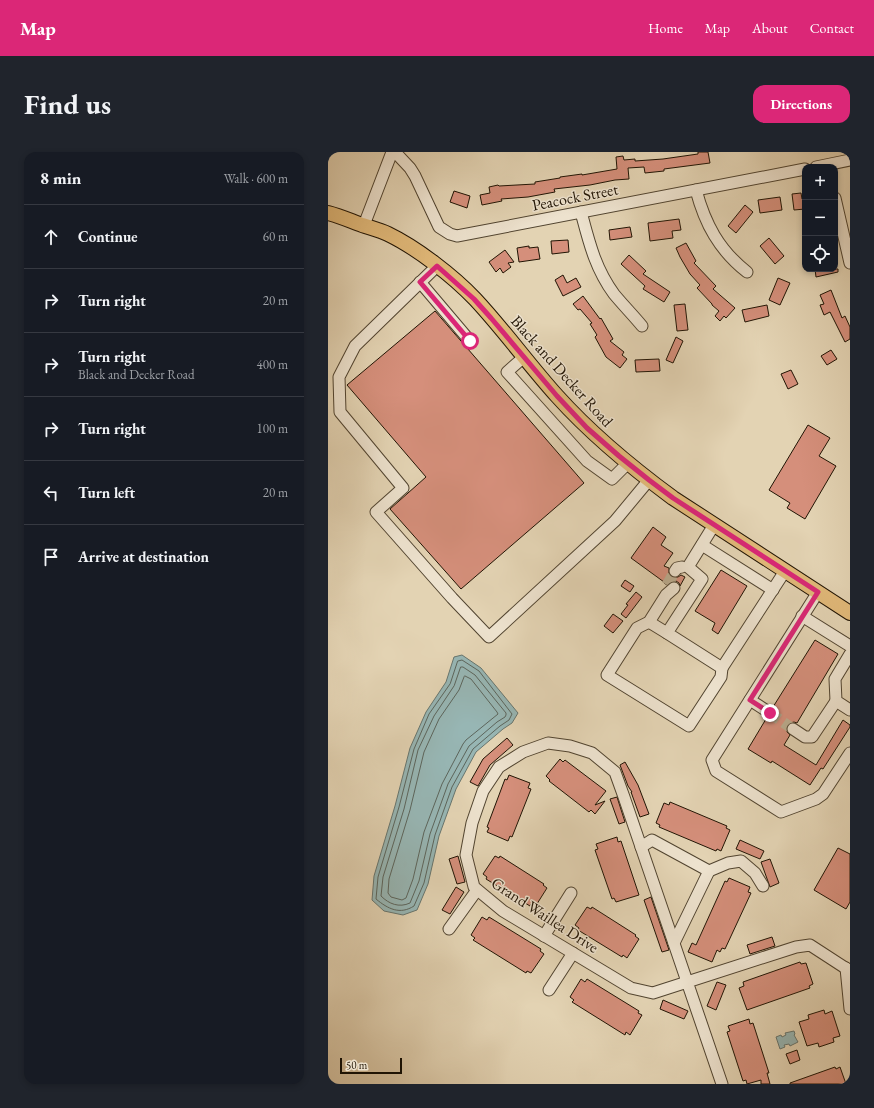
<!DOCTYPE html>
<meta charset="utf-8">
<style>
:root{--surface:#171b24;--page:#20242c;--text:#f1f3f6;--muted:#9ea1a6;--line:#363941;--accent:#db2777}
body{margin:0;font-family:"EB Garamond",serif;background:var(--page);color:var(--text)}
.controls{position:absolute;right:12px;top:12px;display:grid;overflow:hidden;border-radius:8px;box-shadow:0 2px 6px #0003}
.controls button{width:36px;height:36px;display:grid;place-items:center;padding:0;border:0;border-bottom:1px solid var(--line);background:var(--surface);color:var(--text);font:20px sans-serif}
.scale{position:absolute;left:12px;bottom:10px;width:62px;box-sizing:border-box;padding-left:4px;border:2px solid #201404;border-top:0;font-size:11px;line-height:14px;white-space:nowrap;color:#201404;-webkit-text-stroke:3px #ede2ce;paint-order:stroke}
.stop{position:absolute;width:12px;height:12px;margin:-9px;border:3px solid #db2777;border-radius:50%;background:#fff}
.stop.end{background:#db2777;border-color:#fff;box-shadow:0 1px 4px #0008}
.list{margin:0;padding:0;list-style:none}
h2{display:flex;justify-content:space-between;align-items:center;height:52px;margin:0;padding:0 16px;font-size:17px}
h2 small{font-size:13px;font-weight:400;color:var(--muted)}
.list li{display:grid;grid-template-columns:26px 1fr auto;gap:12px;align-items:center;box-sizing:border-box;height:64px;padding:0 16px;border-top:1px solid var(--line)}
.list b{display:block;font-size:15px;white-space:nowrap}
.list p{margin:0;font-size:13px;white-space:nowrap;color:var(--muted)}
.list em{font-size:13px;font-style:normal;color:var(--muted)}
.icon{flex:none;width:22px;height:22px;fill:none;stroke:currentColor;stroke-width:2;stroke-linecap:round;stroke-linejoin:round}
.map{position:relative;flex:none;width:522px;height:932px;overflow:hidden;border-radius:12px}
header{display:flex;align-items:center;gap:24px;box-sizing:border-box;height:56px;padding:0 20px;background:var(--accent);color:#fff}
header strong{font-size:19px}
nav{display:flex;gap:22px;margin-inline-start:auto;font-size:14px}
.intro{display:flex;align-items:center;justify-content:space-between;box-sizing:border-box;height:96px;padding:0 24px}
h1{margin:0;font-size:28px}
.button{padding:10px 18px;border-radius:12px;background:var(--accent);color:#fff;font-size:14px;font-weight:700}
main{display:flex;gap:24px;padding:0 24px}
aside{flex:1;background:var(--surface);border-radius:12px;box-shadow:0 2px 6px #0003}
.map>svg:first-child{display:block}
.water{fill:#97b6b4;stroke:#67756e}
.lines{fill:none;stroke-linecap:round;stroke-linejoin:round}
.shore{stroke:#5c655c;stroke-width:1}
.building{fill:#d58f7b;stroke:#201404}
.minor-tunnel{stroke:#bcad90;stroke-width:11;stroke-dasharray:11 5.5;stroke-linecap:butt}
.minor-casing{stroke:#514430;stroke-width:13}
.major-casing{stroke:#201404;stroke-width:16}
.minor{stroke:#ede2ce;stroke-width:11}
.major{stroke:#e2ba7a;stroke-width:14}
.route{stroke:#db2777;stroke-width:5}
.labels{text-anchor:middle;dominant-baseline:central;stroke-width:3;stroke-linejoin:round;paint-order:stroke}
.street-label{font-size:16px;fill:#201404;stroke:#ede2ce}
</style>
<header>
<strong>Map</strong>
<nav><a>Home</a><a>Map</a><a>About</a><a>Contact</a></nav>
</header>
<div class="intro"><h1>Find us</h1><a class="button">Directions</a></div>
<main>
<aside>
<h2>8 min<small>Walk · 600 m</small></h2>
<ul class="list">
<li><svg class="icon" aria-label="ahead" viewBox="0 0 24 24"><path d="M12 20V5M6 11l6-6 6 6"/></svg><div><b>Continue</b></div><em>60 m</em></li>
<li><svg class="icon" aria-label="right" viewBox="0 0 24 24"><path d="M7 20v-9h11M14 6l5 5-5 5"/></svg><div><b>Turn right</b></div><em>20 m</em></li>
<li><svg class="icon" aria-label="right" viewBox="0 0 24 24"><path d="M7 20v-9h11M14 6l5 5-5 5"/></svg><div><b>Turn right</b><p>Black and Decker Road</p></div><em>400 m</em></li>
<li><svg class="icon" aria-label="right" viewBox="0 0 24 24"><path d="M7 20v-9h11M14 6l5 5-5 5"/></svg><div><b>Turn right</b></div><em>100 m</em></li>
<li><svg class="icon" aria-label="left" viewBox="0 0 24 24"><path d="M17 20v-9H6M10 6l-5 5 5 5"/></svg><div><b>Turn left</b></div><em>20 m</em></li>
<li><svg class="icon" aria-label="arrive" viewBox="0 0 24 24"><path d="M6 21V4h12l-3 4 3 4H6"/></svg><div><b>Arrive at destination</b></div></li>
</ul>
</aside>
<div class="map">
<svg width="522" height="932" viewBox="0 0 522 932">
<rect width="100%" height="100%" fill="#e3d3b3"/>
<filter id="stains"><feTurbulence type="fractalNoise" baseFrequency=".005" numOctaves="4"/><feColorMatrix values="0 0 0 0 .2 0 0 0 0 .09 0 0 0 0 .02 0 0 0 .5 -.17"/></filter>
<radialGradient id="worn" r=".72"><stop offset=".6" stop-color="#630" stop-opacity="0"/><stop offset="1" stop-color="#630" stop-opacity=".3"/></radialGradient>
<g class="water">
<polygon points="134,503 153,516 190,561 184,571 175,577 148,600 128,637 111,684 100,732 89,758 75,763 56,759 44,748 46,724 67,654 82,596 98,560 118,530 126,505"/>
<polygon points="466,879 467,882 466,883 470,890 462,894 461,892 456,893 457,895 452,897 448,885 453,883 454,885 458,883 457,881"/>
</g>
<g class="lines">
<g class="shore">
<path d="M130,509L134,508L151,519L184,562L181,568L172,574L145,597L124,635L107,683L96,731L86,754C72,763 60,757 48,747L50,725L71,655L86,597L101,562L122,532Z"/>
<path d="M133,515H135L147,523L178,561V563L177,565L169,570L141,594L120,632L102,682L91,729L82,751C71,756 61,752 53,744L55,725L76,657L90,598L106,564L126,534Z"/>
<polygon points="137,524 143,527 169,560 170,562 138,588 135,592 114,632 96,680 85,727 78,746 74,748 63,745 60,741 61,727 82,658 96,600 111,567 131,538 136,525"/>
</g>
</g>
<g class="building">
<polygon points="370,0 380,0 382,11 336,17 336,19 317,21 316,15 300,16 301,27 287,28 262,33 226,37 227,40 200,45 173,47 174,49 154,53 152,43 162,41 161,35 170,33 171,34 207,32 207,30 232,26 232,25 254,22 254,23 289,17 288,5 295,4 296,8 307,7 307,9 335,7 370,2"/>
<polygon points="126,39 142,44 139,56 122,50"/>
<polygon points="473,41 474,47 477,46 477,57 466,58 464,42"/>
<polygon points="452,45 454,58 432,61 430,48"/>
<polygon points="417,53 425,60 408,81 400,74"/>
<polygon points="351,67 353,78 344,79 345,86 322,89 320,71"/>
<polygon points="302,75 304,85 282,88 281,78"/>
<polygon points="441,86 456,104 447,112 432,94"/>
<polygon points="240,88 241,100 224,102 223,89"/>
<polygon points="358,91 368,109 366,111 388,134 385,137 407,156 398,166 396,164 392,169 387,164 391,159 384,153 384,152 369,136 372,133 362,122 352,105 348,96"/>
<polygon points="201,94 201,96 210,95 212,107 191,110 189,96"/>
<polygon points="177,98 186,110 180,111 183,115 175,121 172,116 168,120 161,110"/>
<polygon points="301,103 318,119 315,122 342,140 336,150 315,137 317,134 293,112"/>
<polygon points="487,117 510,117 510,120 488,125"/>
<polygon points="235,123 239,131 248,126 253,135 235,144 227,128"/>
<polygon points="450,126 462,131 452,153 441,148"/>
<polygon points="503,138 514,166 517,164 522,175 522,187 517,190 502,160 496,163 492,153 496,152 492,143"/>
<polygon points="255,144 272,167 273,166 285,187 282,189 296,200 294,203 299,207 292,216 278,205 267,185 269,183 262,172 264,171 252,157 250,158 245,152"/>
<polygon points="357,152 360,178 349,179 346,153"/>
<polygon points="439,153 441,164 417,170 414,158"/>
<polygon points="107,159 256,331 133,437 62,357 98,325 19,233"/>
<polygon points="348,185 355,189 345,211 338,208"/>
<polygon points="503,198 509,207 499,213 493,204"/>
<polygon points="331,207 332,219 308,220 307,208"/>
<polygon points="463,218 470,232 460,237 453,222"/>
<polygon points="480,273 502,286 491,304 508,314 477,367 459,356 462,351 441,338"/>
<polygon points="325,375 338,385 333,393 345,401 336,414 341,416 341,422 343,425 350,425 353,423 357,425 352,434 351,431 348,429 344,429 339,433 336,431 336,430 303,406"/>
<polygon points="393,418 419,434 390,482 384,478 387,471 367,459"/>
<polygon points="297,428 306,434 302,440 293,434"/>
<polygon points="308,440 314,445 298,466 293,462 300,453 298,452"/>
<polygon points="285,462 295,469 285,481 276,474"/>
<polygon points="487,488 510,502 469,571 466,570 462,571 459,573 459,580 462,583 456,593 488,613 515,568 522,573 522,575 495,617 493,616 482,633 444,609 443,611 420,597 438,567 441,568 445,567 448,564 448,558 445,555"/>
<polygon points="179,586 185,593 162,613 150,634 142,630 155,607"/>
<polygon points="232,607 235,610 237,608 278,639 267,653 277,649 267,662 263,658 261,660 221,629 222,628 218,624"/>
<polygon points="297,610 310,633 321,662 312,665 303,640 304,640 300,634 292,613"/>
<polygon points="181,623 202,631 200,636 203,637 184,685 182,684 180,689 159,680 161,676 159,675 177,627 179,628"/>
<polygon points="289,645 297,670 291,672 282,647"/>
<polygon points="342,650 399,674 398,676 402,678 393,699 389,697 388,699 331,675 332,673 328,671 336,651 341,653"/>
<polygon points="289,685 290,690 293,689 311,743 288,750 286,746 284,747 267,698 270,697 268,692"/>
<polygon points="412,688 436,699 432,707 408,697"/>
<polygon points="510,696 522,702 522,750 518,757 486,738"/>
<polygon points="130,704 137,730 129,732 121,707"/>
<polygon points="167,704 171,706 172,704 216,732 215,733 219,736 207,755 203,752 202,754 158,727 159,725 155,722"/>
<polygon points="442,707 451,731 442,735 433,710"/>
<polygon points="401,726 422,735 420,740 423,741 397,797 394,796 392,800 389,798 384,810 360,800 364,791 368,793 397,729 399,730"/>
<polygon points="128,735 136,740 122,762 114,758"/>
<polygon points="323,745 341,798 334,800 316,748"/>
<polygon points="259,755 263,757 264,755 308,783 307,784 311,787 299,806 295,803 294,805 250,778 251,776 247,773"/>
<polygon points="154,765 159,768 161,765 213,797 212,799 216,802 203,821 199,819 198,821 145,788 147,786 143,783"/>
<polygon points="444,785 447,794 422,802 419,793"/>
<polygon points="472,810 473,812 478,811 485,832 481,834 482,836 419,858 411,836 416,834 415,830"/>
<polygon points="253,827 257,830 259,827 311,859 310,861 314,863 302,883 298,880 297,883 244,850 246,848 242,845"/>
<polygon points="389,830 398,833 388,858 379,854"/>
<polygon points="335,848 360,859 356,867 332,857"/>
<polygon points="496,858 497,862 504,859 512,884 505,886 506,890 491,895 490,891 479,894 471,870 481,867 480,863"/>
<polygon points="421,867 422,872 425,871 441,921 439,921 442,932 433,932 433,928 419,932 418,928 415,929 399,880 402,879 400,874"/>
<polygon points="469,898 472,908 462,912 458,902"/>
<polygon points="507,915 508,917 512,915 518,932 462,932 462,931"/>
</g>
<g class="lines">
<g class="minor-tunnel">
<polyline points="339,433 347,419"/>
<polyline points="442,561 465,577"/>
</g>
<defs>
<g id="minor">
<polyline points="67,0 82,16 87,24 111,75 122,82 129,84 477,17"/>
<polyline points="488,15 522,8"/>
<path d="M368,38C377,72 391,98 419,120"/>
<polyline points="507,46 522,111"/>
<path d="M253,60C261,90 267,116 286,142C295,153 305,163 314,174"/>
<polyline points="36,73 64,0"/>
<polyline points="109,114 27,194 11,225 12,260 75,336 48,360 124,446 161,485 287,369 321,328"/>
<polyline points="92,130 142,189"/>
<polyline points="196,205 179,220 259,309 284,327 300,311"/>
<polyline points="386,373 360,415 374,427 339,481 394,516 457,419"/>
<polyline points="374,393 445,438"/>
<polyline points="347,419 349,416 354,415"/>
<polyline points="346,436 338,443 321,470 309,476 279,523 361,574 393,525 394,516"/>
<polyline points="490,440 384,608 388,619 453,660 488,647 495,642 522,601"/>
<polyline points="474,464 522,494"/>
<polyline points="321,470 339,481"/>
<polyline points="522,502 507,527 508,549 522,558"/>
<polyline points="422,548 442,561"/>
<polyline points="465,577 477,585 484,585 508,549"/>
<polyline points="313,695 324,688 381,719 346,791"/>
<polyline points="381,719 400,711 413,709 427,721 435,734"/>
<polyline points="121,777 149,738"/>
<polyline points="216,784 243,741"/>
<polyline points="518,816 522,857"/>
<polyline points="221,838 245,801"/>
<polyline points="394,932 296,645 287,620 264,601 242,594 220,591 195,600 171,615 155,639 144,671 138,703 146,735 175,759 303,836 325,841 468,795 482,793 522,819"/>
</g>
<path id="major" d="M0,61C12,64 23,69 34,73C43,76 52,78 60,82C89,96 125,124 147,147C176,178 201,213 229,244C264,283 303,315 345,346L522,461"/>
</defs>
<use href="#minor" class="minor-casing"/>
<use href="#major" class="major-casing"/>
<use href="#minor" class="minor"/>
<use href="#major" class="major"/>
</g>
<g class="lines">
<polyline class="route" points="142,189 92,130 109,114 146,147 163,166 229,244 259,276 291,304 321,328 345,346 490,440 422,548 442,561"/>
</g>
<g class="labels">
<g class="street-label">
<text transform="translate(247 45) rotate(-11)">Peacock Street</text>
<text transform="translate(234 219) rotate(48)">Black and Decker Road</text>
<text transform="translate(217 763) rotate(33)">Grand Waillea Drive</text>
</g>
</g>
<rect width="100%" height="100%" filter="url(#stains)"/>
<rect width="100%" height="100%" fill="url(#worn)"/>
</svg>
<div class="controls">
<button>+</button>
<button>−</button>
<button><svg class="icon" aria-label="locate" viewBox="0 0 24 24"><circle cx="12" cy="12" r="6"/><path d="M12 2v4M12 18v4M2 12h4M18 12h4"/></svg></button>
</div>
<div class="scale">50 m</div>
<div class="stop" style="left:142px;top:189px"></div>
<div class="stop end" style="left:442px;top:561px"></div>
</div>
</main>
